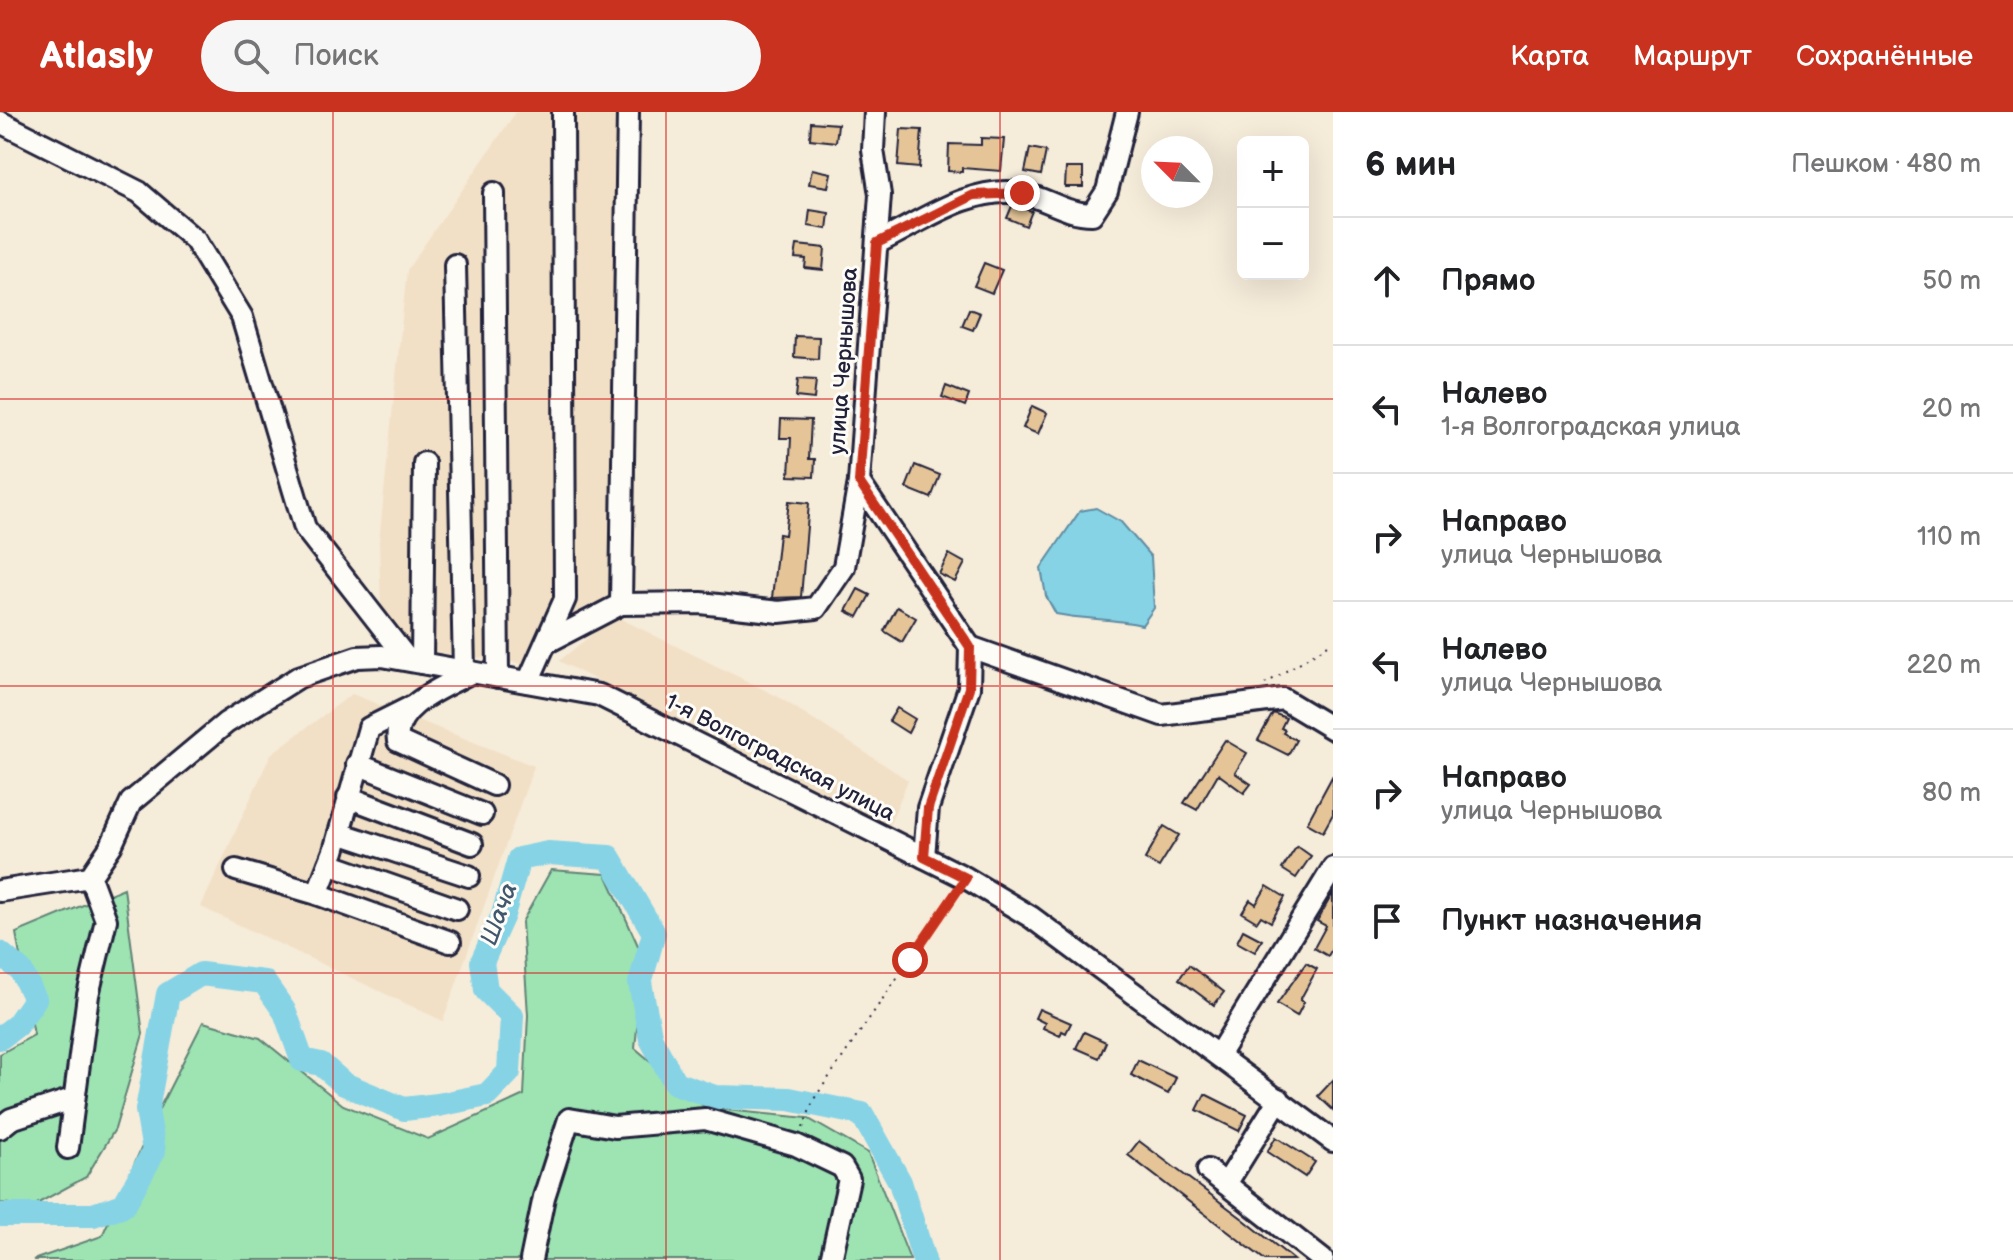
<!DOCTYPE html>
<html lang="ru">
<meta charset="utf-8">
<style>
:root{--surface:#fff;--page:#f6f6f6;--text:#202124;--muted:#757577;--line:#e0e0e0;--accent:#c8321e}
body{margin:0;font-family:"Balsamiq Sans",sans-serif;background:var(--page);color:var(--text)}
.controls{position:absolute;right:24px;top:24px;display:grid;overflow:hidden;border-radius:12px;box-shadow:0 8px 32px #0002}
.controls button{width:72px;height:72px;display:grid;place-items:center;padding:0;border:0;border-bottom:2px solid var(--line);background:var(--surface);color:var(--text);font:40px sans-serif}
.compass{position:absolute;left:1141px;top:24px;width:72px;height:72px;border-radius:50%;background:var(--surface);box-shadow:0 8px 32px #0002;rotate:294deg}
.stop{position:absolute;width:24px;height:24px;margin:-18px;border:6px solid #c8321e;border-radius:50%;background:#fff}
.stop.end{background:#c8321e;border-color:#fff;box-shadow:0 2px 8px #0008}
.list{margin:0;padding:0;list-style:none}
h2{display:flex;justify-content:space-between;align-items:center;height:104px;margin:0;padding:0 32px;font-size:34px}
h2 small{font-size:26px;font-weight:400;color:var(--muted)}
.list li{display:grid;grid-template-columns:52px 1fr auto;gap:24px;align-items:center;box-sizing:border-box;height:128px;padding:0 32px;border-top:2px solid var(--line)}
.list b{display:block;font-size:30px;white-space:nowrap}
.list p{margin:0;font-size:26px;white-space:nowrap;color:var(--muted)}
.list em{font-size:26px;font-style:normal;color:var(--muted)}
.icon{flex:none;width:44px;height:44px;fill:none;stroke:currentColor;stroke-width:2;stroke-linecap:round;stroke-linejoin:round}
.map{position:relative;flex:none;width:1333px;height:1148px;overflow:hidden}
header{display:flex;align-items:center;gap:48px;box-sizing:border-box;height:112px;padding:0 40px;background:var(--accent);color:#fff}
header strong{font-size:38px}
nav{display:flex;gap:44px;margin-inline-start:auto;font-size:28px}
.search{width:560px;height:72px;background:var(--page);display:flex;align-items:center;gap:20px;box-sizing:border-box;padding:0 28px;border-radius:44px;color:var(--muted);font-size:30px}
main{display:flex}
aside{flex:1;background:var(--surface)}
.map>svg:first-child{display:block}
.built{fill:#f1e0c6}
.green{fill:#9de4b2;stroke:#608376;stroke-width:2}
.water{fill:#86d3e6;stroke:#5e8ca2;stroke-width:2}
.lines{fill:none;stroke-linecap:round;stroke-linejoin:round}
.river{stroke:#86d3e6;stroke-width:24}
.building{fill:#e5c598;stroke:#22223b;stroke-width:2}
.minor-casing{stroke:#22223b;stroke-width:26}
.path{stroke:#22223b;stroke-width:2;stroke-dasharray:2 6;stroke-linecap:butt}
.minor{stroke:#fdfcf7;stroke-width:20}
.route{stroke:#c8321e;stroke-width:10}
.grid{fill:none;stroke:#d62828;stroke-width:2;stroke-opacity:0.55}
.labels{text-anchor:middle;dominant-baseline:central;stroke-width:6;stroke-linejoin:round;paint-order:stroke}
.street-label{font-size:22px;fill:#22223b;stroke:#fdfcf7}
.water-label{font-size:24px;font-style:italic;fill:#40576e;stroke:#fdfcf7}
</style>
<header>
<strong>Atlasly</strong>
<div class="search"><svg class="icon" aria-label="search" viewBox="0 0 24 24"><circle cx="10" cy="10" r="6"/><path d="M15 15l6 6"/></svg>Поиск</div>
<nav><a>Карта</a><a>Маршрут</a><a>Сохранённые</a></nav>
</header>
<main>
<div class="map">
<svg width="1333" height="1148" viewBox="0 0 1333 1148">
<rect width="100%" height="100%" fill="#f6ecda"/>
<filter id="ink" filterUnits="userSpaceOnUse"><feTurbulence type="fractalNoise" baseFrequency=".0125" numOctaves="2"/><feDisplacementMap in="SourceGraphic" scale="16" xChannelSelector="R" yChannelSelector="G"/><feConvolveMatrix kernelMatrix="1 2 1 2 8 2 1 2 1" color-interpolation-filters="sRGB"/></filter>
<g filter="url(#ink)">
<g class="built">
<polygon points="516,0 637,0 628,391 632,497 526,552 412,537 381,502 379,430 407,158"/>
<polygon points="615,504 777,584 908,668 888,717 559,549"/>
<polygon points="352,582 534,654 443,909 201,795 271,642"/>
</g>
<g class="green">
<polygon points="551,758 606,762 644,847 635,936 706,996 807,1006 868,1041 910,1148 33,1148 102,1124 157,1001 203,910 260,926 343,993 428,1027 524,983 528,903 522,810"/>
<polygon points="124,776 143,922 115,1017 86,1065 33,1094 0,1091 0,942 34,923 16,821"/>
</g>
<path class="water" d="M1096,396L1121,410L1151,445L1154,496L1142,513C1113,506 1085,508 1056,502L1046,484L1041,456L1080,399Z"/>
<g class="lines">
<g class="river">
<polyline points="0,841 21,859 35,887 17,913 0,926"/>
<polyline points="0,1103 93,1103 124,1093 154,1039 147,998 168,882 201,862 264,870 285,900 302,948 321,952 344,972 404,997 438,993 487,983 509,960 512,904 486,878 482,850 503,803 519,747 548,741 609,745 654,821 640,871 651,927 675,971 715,985 789,987 862,1002 900,1070 924,1148"/>
</g>
</g>
<g class="building">
<polygon points="811,10 838,12 836,30 810,27"/>
<polygon points="901,17 922,18 919,56 898,54"/>
<polygon points="981,26 1004,27 1001,59 962,56 962,60 948,59 949,32 981,33"/>
<polygon points="1030,36 1046,39 1041,63 1025,60"/>
<polygon points="1066,56 1083,56 1083,75 1065,75"/>
<polygon points="812,57 831,61 828,75 809,72"/>
<polygon points="1012,94 1032,99 1026,114 1007,106"/>
<polygon points="810,98 829,101 827,117 808,114"/>
<polygon points="797,133 825,136 823,158 805,156 806,147 795,146"/>
<polygon points="984,151 1002,158 992,181 974,174"/>
<polygon points="969,197 980,201 973,218 962,214"/>
<polygon points="795,224 819,225 818,247 794,245"/>
<polygon points="798,267 816,268 814,287 796,285"/>
<polygon points="946,274 969,283 965,294 942,285"/>
<polygon points="1032,294 1047,301 1038,322 1023,316"/>
<polygon points="781,307 811,308 809,347 815,347 814,365 789,364 791,326 780,326"/>
<polygon points="915,353 940,363 931,386 906,376"/>
<polygon points="789,389 809,391 801,485 772,486 779,422 785,423"/>
<polygon points="949,442 965,451 955,470 939,462"/>
<polygon points="858,477 870,483 858,505 846,499"/>
<polygon points="897,495 916,506 902,530 884,519"/>
<polygon points="897,596 915,607 908,621 889,609"/>
<polygon points="1273,601 1286,606 1281,616 1285,618 1283,621 1296,628 1288,643 1258,628"/>
<polygon points="1225,628 1247,641 1235,661 1251,672 1244,681 1218,662 1197,698 1184,691"/>
<polygon points="1333,663 1333,702 1323,720 1307,711"/>
<polygon points="1164,714 1179,723 1159,755 1145,747"/>
<polygon points="1297,734 1311,744 1296,766 1282,757"/>
<polygon points="1267,774 1285,785 1271,810 1261,804 1257,810 1242,801 1250,788 1256,792"/>
<polygon points="1333,781 1333,835 1328,844 1314,836 1326,814 1317,809"/>
<polygon points="1243,818 1262,828 1255,840 1237,830"/>
<polygon points="1306,851 1317,857 1300,888 1304,890 1297,904 1277,892"/>
<polygon points="1189,853 1224,880 1214,893 1179,867"/>
<polygon points="1039,897 1071,911 1066,921 1062,919 1060,924 1043,916 1045,911 1035,906"/>
<polygon points="1084,920 1106,930 1099,946 1076,936"/>
<polygon points="1138,948 1176,966 1168,982 1131,963"/>
<polygon points="1333,968 1333,998 1318,984"/>
<polygon points="1205,982 1247,1003 1239,1019 1197,998"/>
<polygon points="1276,1025 1315,1050 1305,1065 1267,1040"/>
<polygon points="1139,1029 1243,1107 1294,1148 1265,1148 1128,1043"/>
</g>
<g class="lines">
<defs>
<g id="minor">
<polyline points="0,10 139,80 195,128 242,205 305,416 408,548"/>
<polyline points="494,81 498,565"/>
<path d="M877,131C921,110 970,73 1021,81C1047,86 1065,102 1092,102L1107,79L1127,0"/>
<polyline points="455,153 464,558"/>
<polyline points="859,370 970,535 969,576 928,696 924,745"/>
<polyline points="621,492 701,491 779,500 816,496 844,455 859,370 880,83 873,38 875,0"/>
<polyline points="546,531 621,492 628,0"/>
<polyline points="970,535 1162,603 1283,587 1333,617"/>
<polyline points="422,551 424,351"/>
<path d="M472,560C447,574 392,593 398,629L494,673"/>
<polyline points="528,570 565,487 563,0"/>
<polyline points="357,652 482,702"/>
<polyline points="348,685 472,732"/>
<polyline points="339,721 469,764"/>
<polyline points="329,752 457,797"/>
<polyline points="236,758 317,782 450,830"/>
<polyline points="0,779 90,765 111,734 131,690 226,611 299,565 357,545 382,544 599,583 966,766 1031,805 1333,1029"/>
<polyline points="317,782 334,739 369,616 411,595"/>
<polyline points="1219,942 1333,756"/>
<polyline points="0,1016 11,1007 72,987"/>
<polyline points="68,1036 88,883 106,808 90,765"/>
<polyline points="1208,1058 1323,1148"/>
<polyline points="1226,1072 1279,987"/>
<polyline points="531,1148 544,1085 569,1007 615,1015 705,1007 796,1033 842,1055 849,1067 831,1148"/>
</g>
</defs>
<use href="#minor" class="minor-casing"/>
<g class="path">
<polyline points="1265,572 1333,530"/>
<polyline points="803,1016 814,987 956,780"/>
</g>
<use href="#minor" class="minor"/>
</g>
</g>
<g class="lines" filter="url(#ink)">
<polyline class="route" points="910,848 966,766 924,745 928,696 969,576 970,535 859,370 877,131 974,83 1022,81"/>
</g>
<path class="grid" d="M333,0V1148M666,0V1148M1000,0V1148M0,287H1333M0,574H1333M0,861H1333"/>
<g class="labels">
<g class="street-label">
<text transform="translate(844 249) rotate(-86)">улица Чернышова</text>
<text transform="translate(780 646) rotate(27)">1-я Волгоградская улица</text>
</g>
<g class="water-label">
<text transform="translate(499 802) rotate(-70)">Шача</text>
</g>
</g>
</svg>
<div class="controls">
<button>+</button>
<button>−</button>
</div>
<svg class="compass" viewBox="-18 -18 36 36"><path d="M0-13l5 13h-10z" fill="#e53935"/><path d="M0 13l5-13h-10z" fill="#757577"/></svg>
<div class="stop" style="left:910px;top:848px"></div>
<div class="stop end" style="left:1022px;top:81px"></div>
</div>
<aside>
<h2>6 мин<small>Пешком · 480 m</small></h2>
<ul class="list">
<li><svg class="icon" aria-label="ahead" viewBox="0 0 24 24"><path d="M12 20V5M6 11l6-6 6 6"/></svg><div><b>Прямо</b></div><em>50 m</em></li>
<li><svg class="icon" aria-label="left" viewBox="0 0 24 24"><path d="M17 20v-9H6M10 6l-5 5 5 5"/></svg><div><b>Налево</b><p>1-я Волгоградская улица</p></div><em>20 m</em></li>
<li><svg class="icon" aria-label="right" viewBox="0 0 24 24"><path d="M7 20v-9h11M14 6l5 5-5 5"/></svg><div><b>Направо</b><p>улица Чернышова</p></div><em>110 m</em></li>
<li><svg class="icon" aria-label="left" viewBox="0 0 24 24"><path d="M17 20v-9H6M10 6l-5 5 5 5"/></svg><div><b>Налево</b><p>улица Чернышова</p></div><em>220 m</em></li>
<li><svg class="icon" aria-label="right" viewBox="0 0 24 24"><path d="M7 20v-9h11M14 6l5 5-5 5"/></svg><div><b>Направо</b><p>улица Чернышова</p></div><em>80 m</em></li>
<li><svg class="icon" aria-label="arrive" viewBox="0 0 24 24"><path d="M6 21V4h12l-3 4 3 4H6"/></svg><div><b>Пункт назначения</b></div></li>
</ul>
</aside>
</main>
